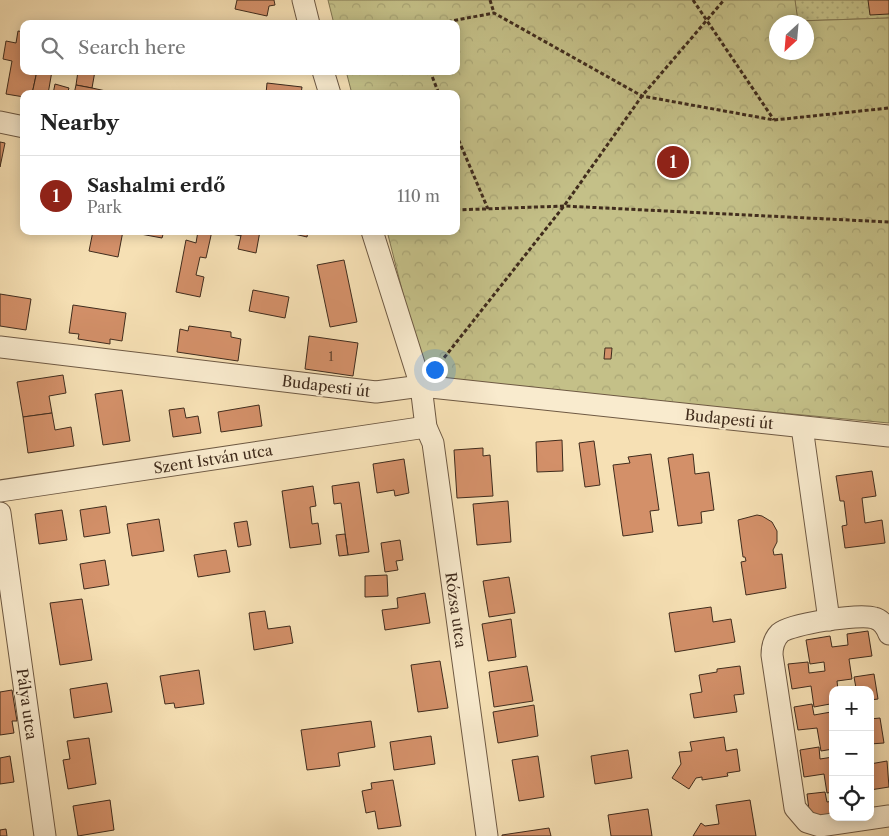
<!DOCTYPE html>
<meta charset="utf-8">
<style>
:root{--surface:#fff;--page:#f2f2f2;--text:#222;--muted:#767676;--line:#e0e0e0;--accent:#8f2418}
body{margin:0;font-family:"Libre Caslon Text",serif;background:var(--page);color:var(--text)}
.controls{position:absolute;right:15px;bottom:15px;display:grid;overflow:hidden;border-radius:10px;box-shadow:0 2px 12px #0003}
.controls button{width:45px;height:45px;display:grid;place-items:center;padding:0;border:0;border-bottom:1px solid var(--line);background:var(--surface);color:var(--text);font:25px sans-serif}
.compass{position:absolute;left:769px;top:15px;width:45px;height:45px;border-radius:50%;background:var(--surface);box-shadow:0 2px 12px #0003;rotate:206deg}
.you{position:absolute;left:434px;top:369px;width:18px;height:18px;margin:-12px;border:4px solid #fff;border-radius:50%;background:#1a73e8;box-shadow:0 0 0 8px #1a73e833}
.badge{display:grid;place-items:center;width:32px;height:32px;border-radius:50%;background:var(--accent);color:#fff;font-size:16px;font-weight:700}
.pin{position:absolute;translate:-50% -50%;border:2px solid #fff;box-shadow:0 1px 5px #0006}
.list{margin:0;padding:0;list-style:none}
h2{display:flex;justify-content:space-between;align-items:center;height:65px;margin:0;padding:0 20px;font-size:21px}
h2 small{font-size:16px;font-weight:400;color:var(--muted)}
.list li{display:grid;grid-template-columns:32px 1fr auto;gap:15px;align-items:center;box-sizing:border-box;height:80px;padding:0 20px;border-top:1px solid var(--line)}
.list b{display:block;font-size:19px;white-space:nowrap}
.list p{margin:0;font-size:16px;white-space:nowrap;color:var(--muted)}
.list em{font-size:16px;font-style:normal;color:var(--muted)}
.icon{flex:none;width:28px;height:28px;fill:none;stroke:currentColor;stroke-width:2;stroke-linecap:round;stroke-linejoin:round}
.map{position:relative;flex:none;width:889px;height:836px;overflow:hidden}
.search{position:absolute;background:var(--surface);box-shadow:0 2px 12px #0003;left:20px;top:20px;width:440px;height:55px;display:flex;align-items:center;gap:12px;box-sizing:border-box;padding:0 18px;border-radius:10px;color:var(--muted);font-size:19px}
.panel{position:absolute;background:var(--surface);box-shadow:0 2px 12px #0003;left:20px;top:90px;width:440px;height:145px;border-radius:10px}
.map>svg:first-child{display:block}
.grass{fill:url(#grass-dots);stroke:#827652}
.park{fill:url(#park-crowns);stroke:#827652;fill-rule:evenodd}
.building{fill:#d39069;stroke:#402c1d}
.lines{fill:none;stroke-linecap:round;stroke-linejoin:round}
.minor-casing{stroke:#6e5943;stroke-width:23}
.path{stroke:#402c1d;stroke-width:3;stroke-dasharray:4 2.5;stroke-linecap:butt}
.minor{stroke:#f9ebce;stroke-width:21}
.labels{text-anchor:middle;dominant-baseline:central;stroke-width:4;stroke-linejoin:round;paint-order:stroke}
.number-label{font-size:12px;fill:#654530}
.street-label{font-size:15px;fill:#402c1d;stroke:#f9ebce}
</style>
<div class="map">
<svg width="889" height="836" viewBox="0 0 889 836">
<defs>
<pattern id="grass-dots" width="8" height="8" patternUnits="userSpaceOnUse" patternTransform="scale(1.25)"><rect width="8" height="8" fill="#c4c088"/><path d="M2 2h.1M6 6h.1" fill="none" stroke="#a9a575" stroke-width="1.8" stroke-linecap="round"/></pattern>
<pattern id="park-crowns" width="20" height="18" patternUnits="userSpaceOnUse" patternTransform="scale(1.25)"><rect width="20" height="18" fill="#c4c088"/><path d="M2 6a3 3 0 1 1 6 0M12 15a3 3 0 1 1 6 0" fill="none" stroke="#a9a575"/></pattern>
</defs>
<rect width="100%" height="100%" fill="#f6e0b4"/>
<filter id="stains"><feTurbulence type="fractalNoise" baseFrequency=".004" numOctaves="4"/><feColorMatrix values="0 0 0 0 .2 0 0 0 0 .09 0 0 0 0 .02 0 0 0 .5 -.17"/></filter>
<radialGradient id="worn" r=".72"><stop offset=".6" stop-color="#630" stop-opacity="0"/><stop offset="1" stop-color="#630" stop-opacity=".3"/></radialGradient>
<polygon class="grass" points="795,0 889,0 889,18 797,21"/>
<path class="park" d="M328,0H795L798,21L889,18V423L425,380L387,231H456V94H352L346,71H456V24H334ZM776,22H806V52H776Z"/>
<g class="building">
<polygon points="237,0 274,0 275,5 269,6 267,16 235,9"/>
<polygon points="868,0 889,0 889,14 870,15"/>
<polygon points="18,31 24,32 24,71 37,71 32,94 24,94 24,97 6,94 12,61 3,59 6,41 16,43"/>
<polygon points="37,71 52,71 48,94 32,94"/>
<polygon points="78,71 95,71 92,88 76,85"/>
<polygon points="267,83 302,87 301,94 266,94"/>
<polygon points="55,84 69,88 67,94 53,94"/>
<polygon points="76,85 92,88 120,94 74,94"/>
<polygon points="0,142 5,143 0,167"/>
<polygon points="93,231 123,231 118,257 89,251"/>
<polygon points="136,231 164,231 162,238 135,233"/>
<polygon points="198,231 212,231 206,258 200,257 196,275 204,277 200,297 176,292 186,240 196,243"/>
<polygon points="228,231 242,231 241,236 227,233"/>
<polygon points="242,231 260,231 256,253 238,249"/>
<polygon points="282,231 308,231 307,237"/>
<polygon points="344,260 357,322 330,327 317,265"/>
<polygon points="253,290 289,297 285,318 249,311"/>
<polygon points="0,294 31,299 26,330 0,326"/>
<polygon points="73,305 126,313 122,341 110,339 110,344 78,339 79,334 69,333"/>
<polygon points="189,326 231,332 231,337 241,339 238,361 177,352 180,329 188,331"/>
<polygon points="309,336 358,343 353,376 305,369"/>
<polygon points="605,348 612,348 611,359 604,359"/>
<polygon points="63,375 66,393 49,396 52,413 23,417 17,382"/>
<polygon points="122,390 130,441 103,445 95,394"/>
<polygon points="259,405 262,426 221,432 218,412"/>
<polygon points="184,408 186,418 198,416 201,433 173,437 169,410"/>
<polygon points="52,413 55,430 71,427 74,446 28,453 23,417"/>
<polygon points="562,440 563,471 537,472 536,442"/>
<polygon points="594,441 600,485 585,487 579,443"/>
<polygon points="483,448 483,456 490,455 493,496 457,498 454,450"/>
<polygon points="651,454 659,510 650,511 653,532 623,536 613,465 630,463 628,457"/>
<polygon points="693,454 695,474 709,472 714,510 701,512 702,523 678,526 668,458"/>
<polygon points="404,459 409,493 395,496 394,490 377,493 373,464"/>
<polygon points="872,471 876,496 862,498 865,523 882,520 885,543 845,548 842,526 847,525 844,501 840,501 836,476"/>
<polygon points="359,482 369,552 348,555 341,503 334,504 332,486"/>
<polygon points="313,486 316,506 310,507 312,524 318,523 321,544 290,548 282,491"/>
<polygon points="508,501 511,542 477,545 473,504"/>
<polygon points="106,506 110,533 84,537 80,510"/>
<polygon points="62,510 67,540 39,544 35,514"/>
<polygon points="757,515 762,516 772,522 777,531 777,542 773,550 774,555 782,554 786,588 746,595 741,562 746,561 745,557 743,557 738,520"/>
<polygon points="159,519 164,551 132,556 127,524"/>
<polygon points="247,521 251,545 238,547 234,523"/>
<polygon points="345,534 348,555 339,556 336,535"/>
<polygon points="400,540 403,560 396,561 398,570 385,572 381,543"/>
<polygon points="226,550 230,572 198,577 194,555"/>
<polygon points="105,560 109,585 84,589 80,564"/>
<polygon points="387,575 388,596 365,597 365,576"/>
<polygon points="509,577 515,613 489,617 483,581"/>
<polygon points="425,593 430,623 385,630 382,610 398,608 397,598"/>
<polygon points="82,599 92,660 60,665 50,603"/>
<polygon points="711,607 713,622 731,619 735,642 675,652 669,613"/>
<polygon points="265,611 268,629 290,626 293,643 254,650 249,613"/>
<polygon points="511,619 516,657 488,661 482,624"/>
<polygon points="868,631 872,656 849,659 852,679 837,681 838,690 833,690 833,749 821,751 817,728 798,730 794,707 812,704 814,715 831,712 830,704 814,707 811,686 792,689 788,664 808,662 809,673 825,671 824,662 810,664 806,640 830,636 832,647 848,645 847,634"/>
<polygon points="440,661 448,708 418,712 411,665"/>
<polygon points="527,666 533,701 494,707 489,672"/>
<polygon points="740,666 744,694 734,695 737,712 694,718 690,694 702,692 699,675 717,672 717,669"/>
<polygon points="199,670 204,704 175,708 174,703 165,704 160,676"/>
<polygon points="874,674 878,699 870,700 870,690 844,690 856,688 854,677"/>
<polygon points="107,683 112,712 74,718 70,689"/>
<polygon points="12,690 17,721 12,721 14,733 0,735 0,692"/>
<polygon points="534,705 538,736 498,743 493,712"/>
<polygon points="880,718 884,743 870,744 870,719"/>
<polygon points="371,721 375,747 338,753 340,766 307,770 301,730"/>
<polygon points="431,736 435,764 394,770 390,742"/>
<polygon points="724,737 726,751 737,749 740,771 727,773 728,776 702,780 702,777 696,778 689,789 672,778 681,764 679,752 692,751 690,742"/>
<polygon points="89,738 96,784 68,789 63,760 70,759 67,741"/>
<polygon points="819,747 820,759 833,757 833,792 827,793 824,774 804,777 800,750"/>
<polygon points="628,750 632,778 595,784 591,756"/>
<polygon points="10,756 14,782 0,784 0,758"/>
<polygon points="538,756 544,797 519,801 512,760"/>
<polygon points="887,761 889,787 870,790 870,764"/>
<polygon points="393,780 401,826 378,829 375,811 366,813 362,791 372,789 371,783"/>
<polygon points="825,792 827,802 833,801 833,815 810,818 807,794"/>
<polygon points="110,800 114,830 78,836 73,806"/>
<polygon points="750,800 756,836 693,836 701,823 705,826 719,824 716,805"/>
<polygon points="648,809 652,836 611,836 608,815"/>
<polygon points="549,828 551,836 502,836 502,835"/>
<polygon points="6,829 7,836 0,836 0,830"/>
</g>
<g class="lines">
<defs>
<g id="minor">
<polyline points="303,0 309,24"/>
<polyline points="323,71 330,94"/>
<polyline points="0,122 24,127"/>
<polyline points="372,231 421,386 426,427 433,443 487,836"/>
<polyline points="0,347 376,392 421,386 889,436"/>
<polyline points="802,427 829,620"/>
<polyline points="0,491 426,427"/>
<polyline points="0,513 45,836"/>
<path d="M889,634C886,626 882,620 874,618C860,613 790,624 780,633C774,639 772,647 772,655L795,808L807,822L820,826L889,816"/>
</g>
</defs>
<use href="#minor" class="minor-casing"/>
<g class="path">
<polyline points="490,0 494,13"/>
<polyline points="693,0 774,120"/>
<polyline points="435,24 494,13 642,96 774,120 889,108"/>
<polyline points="430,71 439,94"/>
<polyline points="456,134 488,209"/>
<polyline points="456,210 564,206 889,222"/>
<polyline points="436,368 564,206 642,96 724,0"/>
</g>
<use href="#minor" class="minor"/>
</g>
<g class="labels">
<g class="number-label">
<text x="331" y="356">1</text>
</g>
<g class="street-label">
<text transform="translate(326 386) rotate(7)">Budapesti út</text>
<text transform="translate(729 419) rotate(6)">Budapesti út</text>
<text transform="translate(213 459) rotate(-9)">Szent István utca</text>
<text transform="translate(456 610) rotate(82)">Rózsa utca</text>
<text transform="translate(27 704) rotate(82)">Pálya utca</text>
</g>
</g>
<rect width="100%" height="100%" filter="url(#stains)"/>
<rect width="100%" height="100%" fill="url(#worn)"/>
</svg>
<div class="controls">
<button>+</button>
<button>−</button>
<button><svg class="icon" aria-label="locate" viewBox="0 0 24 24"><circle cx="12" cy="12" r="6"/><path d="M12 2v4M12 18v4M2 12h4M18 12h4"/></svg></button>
</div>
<svg class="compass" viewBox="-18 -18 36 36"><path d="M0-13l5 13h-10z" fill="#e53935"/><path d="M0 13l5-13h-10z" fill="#767676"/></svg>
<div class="you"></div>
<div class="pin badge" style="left:673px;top:162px">1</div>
<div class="search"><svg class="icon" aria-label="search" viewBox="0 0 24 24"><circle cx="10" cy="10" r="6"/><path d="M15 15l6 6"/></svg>Search here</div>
<section class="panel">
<h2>Nearby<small></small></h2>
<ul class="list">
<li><span class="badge">1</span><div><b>Sashalmi erdő</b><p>Park</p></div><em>110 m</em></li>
</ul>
</section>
</div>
